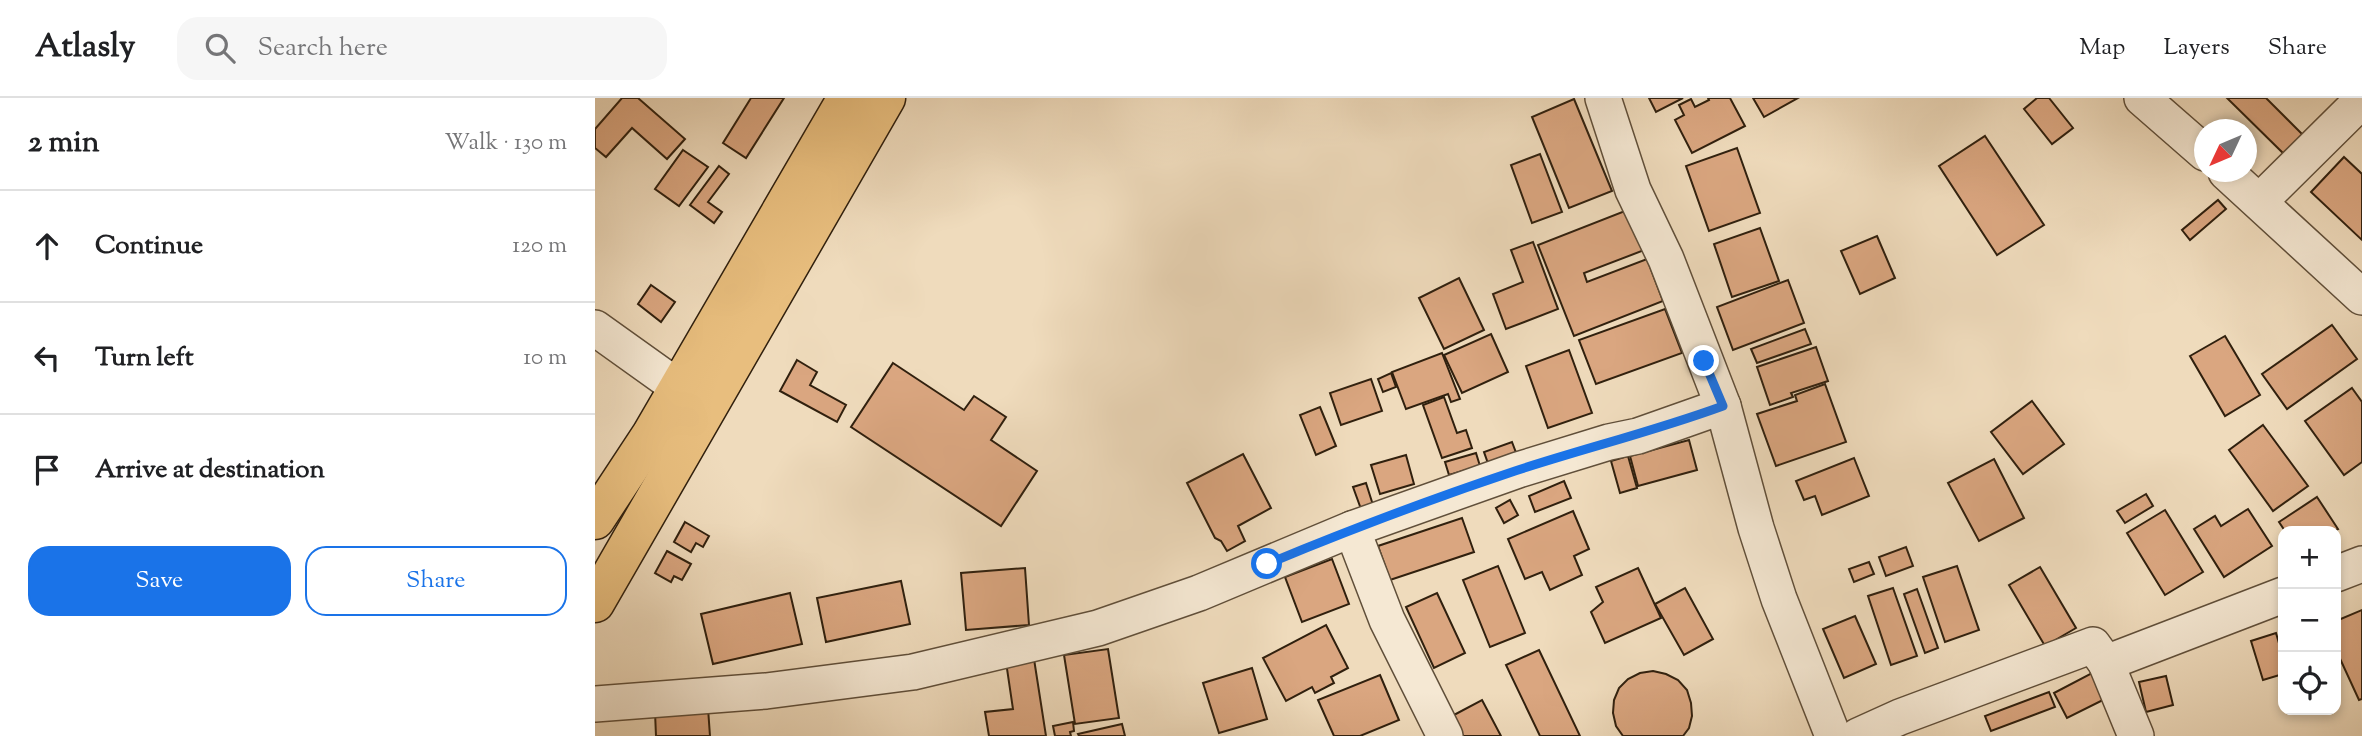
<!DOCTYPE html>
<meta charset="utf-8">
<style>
:root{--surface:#fff;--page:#f6f6f6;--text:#202124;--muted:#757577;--line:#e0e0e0;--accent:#1a73e8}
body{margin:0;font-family:"Sorts Mill Goudy",serif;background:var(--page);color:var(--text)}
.controls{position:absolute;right:21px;bottom:21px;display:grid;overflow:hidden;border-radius:14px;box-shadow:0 4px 10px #0003}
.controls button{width:63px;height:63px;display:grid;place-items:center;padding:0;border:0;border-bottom:2px solid var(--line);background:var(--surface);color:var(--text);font:35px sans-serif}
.compass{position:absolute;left:1599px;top:21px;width:63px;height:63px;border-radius:50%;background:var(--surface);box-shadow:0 4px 10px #0003;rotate:226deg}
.stop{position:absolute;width:21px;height:21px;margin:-16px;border:5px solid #1a73e8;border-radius:50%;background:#fff}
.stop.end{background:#1a73e8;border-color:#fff;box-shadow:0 2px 7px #0008}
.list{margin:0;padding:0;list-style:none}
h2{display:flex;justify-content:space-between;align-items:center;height:91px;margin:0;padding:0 28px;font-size:30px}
h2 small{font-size:23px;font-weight:400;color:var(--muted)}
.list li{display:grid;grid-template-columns:46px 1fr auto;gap:21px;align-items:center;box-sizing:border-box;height:112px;padding:0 28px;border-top:2px solid var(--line)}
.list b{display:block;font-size:26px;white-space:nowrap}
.list em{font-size:23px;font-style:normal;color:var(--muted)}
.actions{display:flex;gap:14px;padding:21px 28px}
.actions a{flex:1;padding:16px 0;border:2px solid var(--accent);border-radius:21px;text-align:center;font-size:24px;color:var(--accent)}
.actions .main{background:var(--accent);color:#fff}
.icon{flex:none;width:38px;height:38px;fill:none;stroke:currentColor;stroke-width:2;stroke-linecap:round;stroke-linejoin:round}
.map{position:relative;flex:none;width:1767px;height:638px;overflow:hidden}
header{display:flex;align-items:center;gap:42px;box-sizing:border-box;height:98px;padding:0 35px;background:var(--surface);border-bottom:2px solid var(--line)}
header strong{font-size:33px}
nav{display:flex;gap:38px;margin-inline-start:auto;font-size:24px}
.search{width:490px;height:63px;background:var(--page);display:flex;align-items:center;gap:18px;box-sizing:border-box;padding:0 24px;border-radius:21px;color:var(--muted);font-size:26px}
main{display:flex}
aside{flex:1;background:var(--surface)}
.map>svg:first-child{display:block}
.building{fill:#daa680;stroke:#30200e;stroke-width:2}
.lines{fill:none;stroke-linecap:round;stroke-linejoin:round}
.minor-casing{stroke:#604f3a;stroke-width:38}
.highway-casing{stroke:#30200e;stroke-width:41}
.minor{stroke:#f5e8d3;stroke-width:35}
.highway{stroke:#e8be7e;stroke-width:38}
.route{stroke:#1a73e8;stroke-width:9}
</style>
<header>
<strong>Atlasly</strong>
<div class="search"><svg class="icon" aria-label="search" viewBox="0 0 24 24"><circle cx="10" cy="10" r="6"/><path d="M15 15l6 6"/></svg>Search here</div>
<nav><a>Map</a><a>Layers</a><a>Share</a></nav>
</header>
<main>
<aside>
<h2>2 min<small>Walk · 130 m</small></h2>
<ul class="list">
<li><svg class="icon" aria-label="ahead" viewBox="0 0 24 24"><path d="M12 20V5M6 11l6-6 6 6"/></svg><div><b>Continue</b></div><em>120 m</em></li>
<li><svg class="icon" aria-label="left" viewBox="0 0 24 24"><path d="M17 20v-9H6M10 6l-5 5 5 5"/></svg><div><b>Turn left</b></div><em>10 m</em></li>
<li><svg class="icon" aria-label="arrive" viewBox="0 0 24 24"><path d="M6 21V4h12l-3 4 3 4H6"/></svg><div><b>Arrive at destination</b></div></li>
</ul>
<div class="actions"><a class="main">Save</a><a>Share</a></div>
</aside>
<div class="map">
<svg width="1767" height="638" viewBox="0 0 1767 638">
<rect width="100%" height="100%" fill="#efdbbc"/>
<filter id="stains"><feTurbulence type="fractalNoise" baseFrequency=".00286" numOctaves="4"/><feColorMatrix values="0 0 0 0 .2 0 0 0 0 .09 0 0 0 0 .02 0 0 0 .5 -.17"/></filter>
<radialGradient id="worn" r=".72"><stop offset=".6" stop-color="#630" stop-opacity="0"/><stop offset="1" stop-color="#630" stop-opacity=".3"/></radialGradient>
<g class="building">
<polygon points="27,0 43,0 90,41 72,61 37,30 11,59 0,50 0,31"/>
<polygon points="156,0 189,0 151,60 128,45"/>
<polygon points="1054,0 1088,0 1061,14"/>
<polygon points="1113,0 1135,0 1150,28 1097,55 1080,22 1089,17 1084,7 1096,1 1100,9 1114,2"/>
<polygon points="1158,0 1203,0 1169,19"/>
<polygon points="1442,0 1454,0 1478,30 1457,46 1429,11"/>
<polygon points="1632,0 1671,0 1710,39 1691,58"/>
<polygon points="979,1 1017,93 974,110 937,19"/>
<polygon points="1390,38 1449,127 1402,157 1344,68"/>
<polygon points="1142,50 1165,115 1114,133 1091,68"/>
<polygon points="88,52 113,69 84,108 60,91"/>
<polygon points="945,56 967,114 937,125 916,67"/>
<polygon points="1749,59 1767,76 1767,142 1716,94"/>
<polygon points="124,68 134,76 113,104 127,114 119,125 95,107"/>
<polygon points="1623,102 1631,111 1595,142 1587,132"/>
<polygon points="1035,111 1052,151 989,175 992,184 1052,161 1068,203 979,238 943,147"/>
<polygon points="1165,130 1184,183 1137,199 1119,146"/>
<polygon points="1282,138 1300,180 1265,196 1246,153"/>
<polygon points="938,144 963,211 911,231 898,196 928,184 916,152"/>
<polygon points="864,180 889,232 849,251 824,200"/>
<polygon points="1193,182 1209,225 1138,252 1122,209"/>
<polygon points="56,187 80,204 66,224 43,206"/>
<polygon points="1070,211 1087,255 1001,286 984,242"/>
<polygon points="1737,227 1762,261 1692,311 1667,276"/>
<polygon points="1210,231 1216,246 1162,265 1156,251"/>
<polygon points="896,236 913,274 867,295 849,257"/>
<polygon points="1630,238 1665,297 1630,318 1595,258"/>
<polygon points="1221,249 1233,283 1196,295 1198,299 1175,307 1162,269"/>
<polygon points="974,252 997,315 953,330 931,268"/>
<polygon points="847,255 865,301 856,304 853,296 811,311 797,274"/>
<polygon points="202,262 222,274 215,287 251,307 242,324 185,293"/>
<polygon points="298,265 369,312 379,298 411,319 396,342 442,373 406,428 256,329"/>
<polygon points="796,275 801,289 788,294 783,281"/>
<polygon points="776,281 787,313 746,327 735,295"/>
<polygon points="1230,286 1251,344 1181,368 1162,316 1202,303 1200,297"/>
<polygon points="1757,290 1767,304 1767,364 1749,377 1710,323"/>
<polygon points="849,299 862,335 871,332 877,350 847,360 828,307"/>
<polygon points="1437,303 1469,346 1428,376 1396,334"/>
<polygon points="725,309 741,348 721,357 705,317"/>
<polygon points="1668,327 1713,388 1678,413 1634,352"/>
<polygon points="1094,342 1102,372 1043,388 1035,358"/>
<polygon points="917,344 923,360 895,371 889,354"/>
<polygon points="881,355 885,368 854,377 850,364"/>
<polygon points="648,356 676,410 643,428 650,443 632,453 626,443 620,440 592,385"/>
<polygon points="811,357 819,386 785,396 776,367"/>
<polygon points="1033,358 1042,390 1025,395 1016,363"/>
<polygon points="1259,360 1274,398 1227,417 1220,398 1209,402 1201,383"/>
<polygon points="1399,361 1429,420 1384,443 1353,385"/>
<polygon points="969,383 976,400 940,414 934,398"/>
<polygon points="771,385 778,407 766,411 758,389"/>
<polygon points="1551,396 1558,408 1530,425 1522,413"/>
<polygon points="1722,399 1743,431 1739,433 1690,433 1684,424"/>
<polygon points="915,402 923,417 909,425 901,410"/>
<polygon points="1653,411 1677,448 1629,479 1599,431 1620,418 1626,428"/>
<polygon points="1570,412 1608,474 1570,497 1532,435"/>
<polygon points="978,413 994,451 979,458 987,477 955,492 947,474 930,481 913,441"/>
<polygon points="867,420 879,454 795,482 783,448"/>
<polygon points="90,424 114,438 108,449 101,445 96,454 79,444"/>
<polygon points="1311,449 1318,468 1291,478 1284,459"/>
<polygon points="72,453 96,466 87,482 79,478 76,484 60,475"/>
<polygon points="737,461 754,506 707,524 690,479"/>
<polygon points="1274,464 1279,476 1259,484 1254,471"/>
<polygon points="903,468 930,535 895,549 868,482"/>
<polygon points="1362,468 1384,532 1350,544 1328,479"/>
<polygon points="1445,469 1481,530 1450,548 1414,487"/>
<polygon points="430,470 434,527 371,532 366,475"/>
<polygon points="1043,470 1066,520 1010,545 996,514 1008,504 1001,489"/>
<polygon points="306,483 315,526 231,544 222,500"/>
<polygon points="1090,490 1118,541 1089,557 1060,506"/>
<polygon points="1298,490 1322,558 1296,567 1273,498"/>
<polygon points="1322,491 1343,550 1330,555 1309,496"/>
<polygon points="195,495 207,546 118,566 106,516"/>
<polygon points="842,495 870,555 839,570 811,509"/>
<polygon points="1767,512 1767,601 1764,602 1741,552 1741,523"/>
<polygon points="1260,518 1281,566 1249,580 1228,531"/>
<polygon points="731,527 753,570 736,579 739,585 720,595 717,589 691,603 668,560"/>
<polygon points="1681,535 1688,559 1688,576 1668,582 1656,543"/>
<polygon points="513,551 524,620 480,626 469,557"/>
<polygon points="944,552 985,638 945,638 911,567"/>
<polygon points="439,561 451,638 394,638 390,614 418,611 411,564"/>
<polygon points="657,570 672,621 624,635 608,585"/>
<polygon points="1058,573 1071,576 1083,582 1092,592 1096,605 1097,618 1094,630 1088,638 1028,638 1021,628 1018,615 1019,602 1024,590 1033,581 1045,575"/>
<polygon points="1497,575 1510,601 1472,620 1459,595"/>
<polygon points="785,577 804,622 765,638 739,638 723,602"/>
<polygon points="1571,578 1578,607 1551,614 1544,584"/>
<polygon points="1454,594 1460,609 1396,633 1390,618"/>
<polygon points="887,602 906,638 868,638 857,618"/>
<polygon points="113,610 115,638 61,638 60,614"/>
<polygon points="478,624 479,633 475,634 476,638 460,638 458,628"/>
<polygon points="527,626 530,638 484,638 483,636"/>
</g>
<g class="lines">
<defs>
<g id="minor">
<polyline points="1008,0 1038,92 1071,161 1128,308 1161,430 1184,501 1238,638"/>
<polyline points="1547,0 1610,55"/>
<polyline points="1631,74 1767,199"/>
<polyline points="1665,103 1767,2"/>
<polyline points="0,230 84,290"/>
<polyline points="757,431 792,522 850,638"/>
<polyline points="1741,476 1767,466"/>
<polyline points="1511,565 1541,638"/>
<polyline points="0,606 171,593 318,574 503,530 604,495 757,431 923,372 1014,344 1043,338 1128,308"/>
<polyline points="1263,638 1305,619 1498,547 1511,565 1688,497"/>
</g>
<g id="highway">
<polyline points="0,422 56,337 252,0"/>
<polyline points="0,505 291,0"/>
</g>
</defs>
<use href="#minor" class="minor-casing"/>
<use href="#highway" class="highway-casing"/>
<use href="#minor" class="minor"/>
<use href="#highway" class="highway"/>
</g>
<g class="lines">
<path class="route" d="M672,466C754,432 836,401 920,373C990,350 1060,333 1128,308L1109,263"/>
</g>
<rect width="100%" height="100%" filter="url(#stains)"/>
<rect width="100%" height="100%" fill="url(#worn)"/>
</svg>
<div class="controls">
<button>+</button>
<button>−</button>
<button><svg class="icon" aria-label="locate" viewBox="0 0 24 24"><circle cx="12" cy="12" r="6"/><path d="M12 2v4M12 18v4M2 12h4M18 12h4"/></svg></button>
</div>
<svg class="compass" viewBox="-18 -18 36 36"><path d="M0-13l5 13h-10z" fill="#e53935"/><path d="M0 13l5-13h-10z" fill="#757577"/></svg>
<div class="stop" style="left:672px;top:466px"></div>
<div class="stop end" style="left:1109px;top:263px"></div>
</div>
</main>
